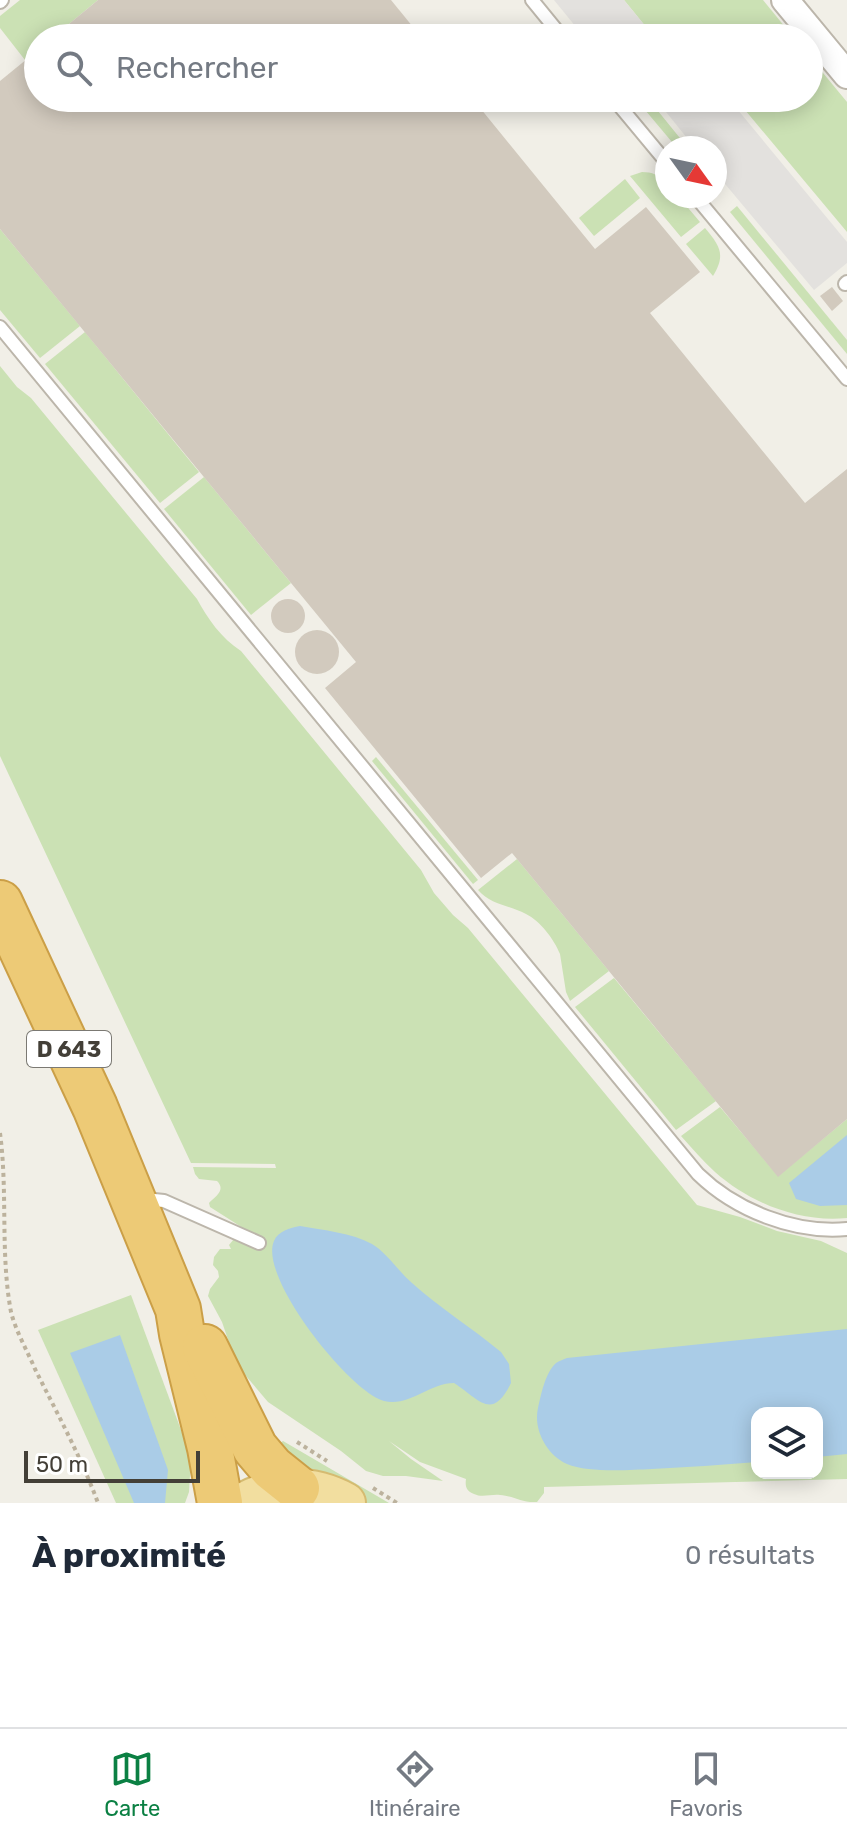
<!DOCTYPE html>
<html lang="fr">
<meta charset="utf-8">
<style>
:root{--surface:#fff;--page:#f2f2f3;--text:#1f2937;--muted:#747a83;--line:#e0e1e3;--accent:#0b8043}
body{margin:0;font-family:Rubik,sans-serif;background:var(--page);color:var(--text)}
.controls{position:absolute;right:24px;bottom:24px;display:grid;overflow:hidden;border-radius:16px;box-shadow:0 4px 20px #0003}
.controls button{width:72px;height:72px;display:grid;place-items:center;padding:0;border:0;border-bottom:2px solid var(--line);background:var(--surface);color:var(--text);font:40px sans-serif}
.compass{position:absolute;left:655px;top:136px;width:72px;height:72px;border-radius:50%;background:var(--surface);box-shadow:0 4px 20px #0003;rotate:123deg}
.scale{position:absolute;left:24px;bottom:20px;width:176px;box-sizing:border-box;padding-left:8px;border:4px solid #433f37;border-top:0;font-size:22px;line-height:28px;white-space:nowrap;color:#433f37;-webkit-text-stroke:6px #fff;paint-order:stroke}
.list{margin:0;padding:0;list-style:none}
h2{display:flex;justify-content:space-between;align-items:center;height:104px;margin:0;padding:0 32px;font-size:34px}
h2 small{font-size:26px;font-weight:400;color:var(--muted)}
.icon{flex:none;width:44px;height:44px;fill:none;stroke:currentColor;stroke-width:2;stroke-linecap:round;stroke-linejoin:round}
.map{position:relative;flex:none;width:847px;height:1503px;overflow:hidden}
.search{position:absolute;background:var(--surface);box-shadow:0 4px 20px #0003;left:24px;right:24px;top:24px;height:88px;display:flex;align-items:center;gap:20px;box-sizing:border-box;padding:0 28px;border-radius:44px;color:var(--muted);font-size:30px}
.sheet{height:224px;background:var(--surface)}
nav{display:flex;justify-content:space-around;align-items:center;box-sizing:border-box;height:112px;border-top:2px solid var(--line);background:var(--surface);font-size:22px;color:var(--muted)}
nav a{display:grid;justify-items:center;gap:4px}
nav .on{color:var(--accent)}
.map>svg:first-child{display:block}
.green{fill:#cbe1b4;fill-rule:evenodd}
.parking{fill:#e3e1de}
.water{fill:#aacce7}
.building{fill:#d2cabe}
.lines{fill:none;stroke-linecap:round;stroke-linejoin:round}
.lane-casing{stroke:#bcb6ab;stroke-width:16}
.street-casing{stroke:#bcb6ab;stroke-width:30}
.primary-casing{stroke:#d5bb71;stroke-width:44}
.highway-casing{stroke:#cb9f47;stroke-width:48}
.path{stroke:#bcb29d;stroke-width:4;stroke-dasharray:4 4;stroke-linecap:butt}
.lane{stroke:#fff;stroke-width:12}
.street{stroke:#fff;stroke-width:26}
.primary{stroke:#f2de9f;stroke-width:40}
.highway{stroke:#edca76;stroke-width:44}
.labels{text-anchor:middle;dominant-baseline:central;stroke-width:8;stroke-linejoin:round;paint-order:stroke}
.shield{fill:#fff;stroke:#7b7973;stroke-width:2}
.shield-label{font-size:22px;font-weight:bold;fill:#433f37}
</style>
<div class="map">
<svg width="847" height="1503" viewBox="0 0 847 1503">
<rect width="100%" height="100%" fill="#f1efe7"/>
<g class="green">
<polygon points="20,0 98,0 52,38 38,38 38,50 25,60 0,28 0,16"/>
<polygon points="624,0 763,0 794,38 655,38"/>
<polygon points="809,56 847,102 847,232 735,98 809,98"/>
<polygon points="635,98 673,98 658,111 688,148 677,148"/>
<path d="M642,172C652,172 659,175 667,183V196H678L700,222L681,237L630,176Z"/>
<polygon points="625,179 640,198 594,236 579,218"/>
<polygon points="737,206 847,340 847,354 730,212"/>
<path d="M705,228C720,246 726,255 713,276L686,244Z"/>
<polygon points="0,229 80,326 40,358 0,310"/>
<polygon points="85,332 199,472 160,503 45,364"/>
<path d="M0,366L17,387L31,398L197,599C208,619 221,638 241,651L421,870L434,893L453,915L468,928L697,1205L740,1217L777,1231L821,1241L847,1253V1479L544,1487V1493L537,1502C521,1503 515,1496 500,1495C491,1494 482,1498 474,1494C466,1491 465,1486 466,1479L420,1462L389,1441L411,1459L443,1481L406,1476H383L366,1471L341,1451L268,1402L246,1376L235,1360L222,1322L208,1296L210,1289L219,1277L218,1271L213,1265L214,1257L220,1249H231L229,1245L243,1228L210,1207L209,1203C216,1196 226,1190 217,1181L199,1179L195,1174L193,1167L276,1168L275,1164L191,1163L0,756ZM757,1413H817V1473H757Z"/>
<polygon points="204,477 291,583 251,615 164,509"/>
<polygon points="376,757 478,880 473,884 372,761"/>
<path d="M517,859L609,971L570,1001L566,992L560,954C554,939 540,921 526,914C509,905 491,905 478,890Z"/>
<polygon points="614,978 716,1101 676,1130 575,1007"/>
<path d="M720,1107L778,1176L847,1119V1218C800,1223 750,1203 715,1172C703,1161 692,1148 681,1136Z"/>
<polygon points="131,1295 191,1457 189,1492 185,1503 116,1503 38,1330"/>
<polygon points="283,1441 389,1503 367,1503 353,1493 269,1451"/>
</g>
<g class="parking">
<polygon points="554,0 624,0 655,38 585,38"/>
<polygon points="673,98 728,98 847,242 847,263 814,290 715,172 715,148 695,148 662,107"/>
</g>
<g class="water">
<polygon points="847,1135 847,1205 820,1206 796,1199 789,1183"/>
<path d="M300,1226C323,1230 352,1233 372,1244C386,1252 399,1272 412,1283C440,1308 472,1328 501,1352L509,1364L511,1383C492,1422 479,1399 454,1383C429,1383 410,1407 384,1401C350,1392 258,1277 274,1241C278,1231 290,1228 300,1226Z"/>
<path d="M847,1329V1454L817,1457V1413H757V1462C722,1465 687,1467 652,1469C629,1470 588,1473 567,1464C547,1455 533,1430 538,1408C541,1395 545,1373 556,1363C559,1361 564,1359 567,1358Z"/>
<polygon points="120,1335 168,1470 165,1503 134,1503 70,1353"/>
</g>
<g class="building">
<polygon points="98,0 391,0 422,38 52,38"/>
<polygon points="38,50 38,98 472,98 595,249 646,207 700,272 650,313 805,503 847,469 847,1119 778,1177 512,853 481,878 325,688 356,662 0,229 0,81"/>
<polygon points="832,287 843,301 832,311 820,296"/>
<circle cx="288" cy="616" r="17"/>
<circle cx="317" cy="652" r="22"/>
</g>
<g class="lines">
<defs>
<g id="lane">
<polyline points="532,0 563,38"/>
<polyline points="0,2 2,0"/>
<polyline points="613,98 667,163"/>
<polyline points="695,196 847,379"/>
<polyline points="845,284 847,282"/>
<path d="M0,327L698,1174C735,1210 794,1234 847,1229"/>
<polyline points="144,1199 164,1201 259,1243"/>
</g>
<polyline id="street" points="785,0 847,75"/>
<path id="primary" d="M244,1503C277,1485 312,1485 345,1503"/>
<g id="highway">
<polyline points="0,903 95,1107 178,1309 182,1334 210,1448 220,1503"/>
<polyline points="205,1347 255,1448 272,1468 297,1488"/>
</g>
</defs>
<use href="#lane" class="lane-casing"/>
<use href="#street" class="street-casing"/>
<use href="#primary" class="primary-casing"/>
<use href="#highway" class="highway-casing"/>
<g class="path">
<path d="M0,1133C8,1193 0,1253 11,1312C16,1332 27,1350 35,1369C57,1413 81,1457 98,1503"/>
<polyline points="297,1442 327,1461"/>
<polyline points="373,1488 397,1503"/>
</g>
<use href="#lane" class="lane"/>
<use href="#street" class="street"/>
<use href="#primary" class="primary"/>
<use href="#highway" class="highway"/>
</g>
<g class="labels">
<rect class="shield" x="27" y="1031" width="84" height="36" rx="6"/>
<g class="shield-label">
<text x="69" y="1049">D 643</text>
</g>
</g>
</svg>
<div class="controls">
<button><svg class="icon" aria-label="layers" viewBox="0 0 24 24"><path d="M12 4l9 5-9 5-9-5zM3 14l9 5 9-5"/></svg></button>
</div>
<svg class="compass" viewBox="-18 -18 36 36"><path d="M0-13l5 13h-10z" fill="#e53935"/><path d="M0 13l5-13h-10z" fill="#747a83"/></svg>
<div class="scale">50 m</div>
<div class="search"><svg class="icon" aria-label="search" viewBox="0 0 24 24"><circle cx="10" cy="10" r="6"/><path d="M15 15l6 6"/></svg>Rechercher</div>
</div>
<section class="sheet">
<h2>À proximité<small>0 résultats</small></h2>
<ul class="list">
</ul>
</section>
<nav>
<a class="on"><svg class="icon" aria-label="map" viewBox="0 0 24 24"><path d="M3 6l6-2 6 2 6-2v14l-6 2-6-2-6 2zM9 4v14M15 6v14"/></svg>Carte</a>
<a><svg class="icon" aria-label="directions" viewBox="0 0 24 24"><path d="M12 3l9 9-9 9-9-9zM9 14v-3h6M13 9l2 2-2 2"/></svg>Itinéraire</a>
<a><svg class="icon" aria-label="saved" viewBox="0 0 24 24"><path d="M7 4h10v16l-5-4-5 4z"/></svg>Favoris</a>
</nav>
